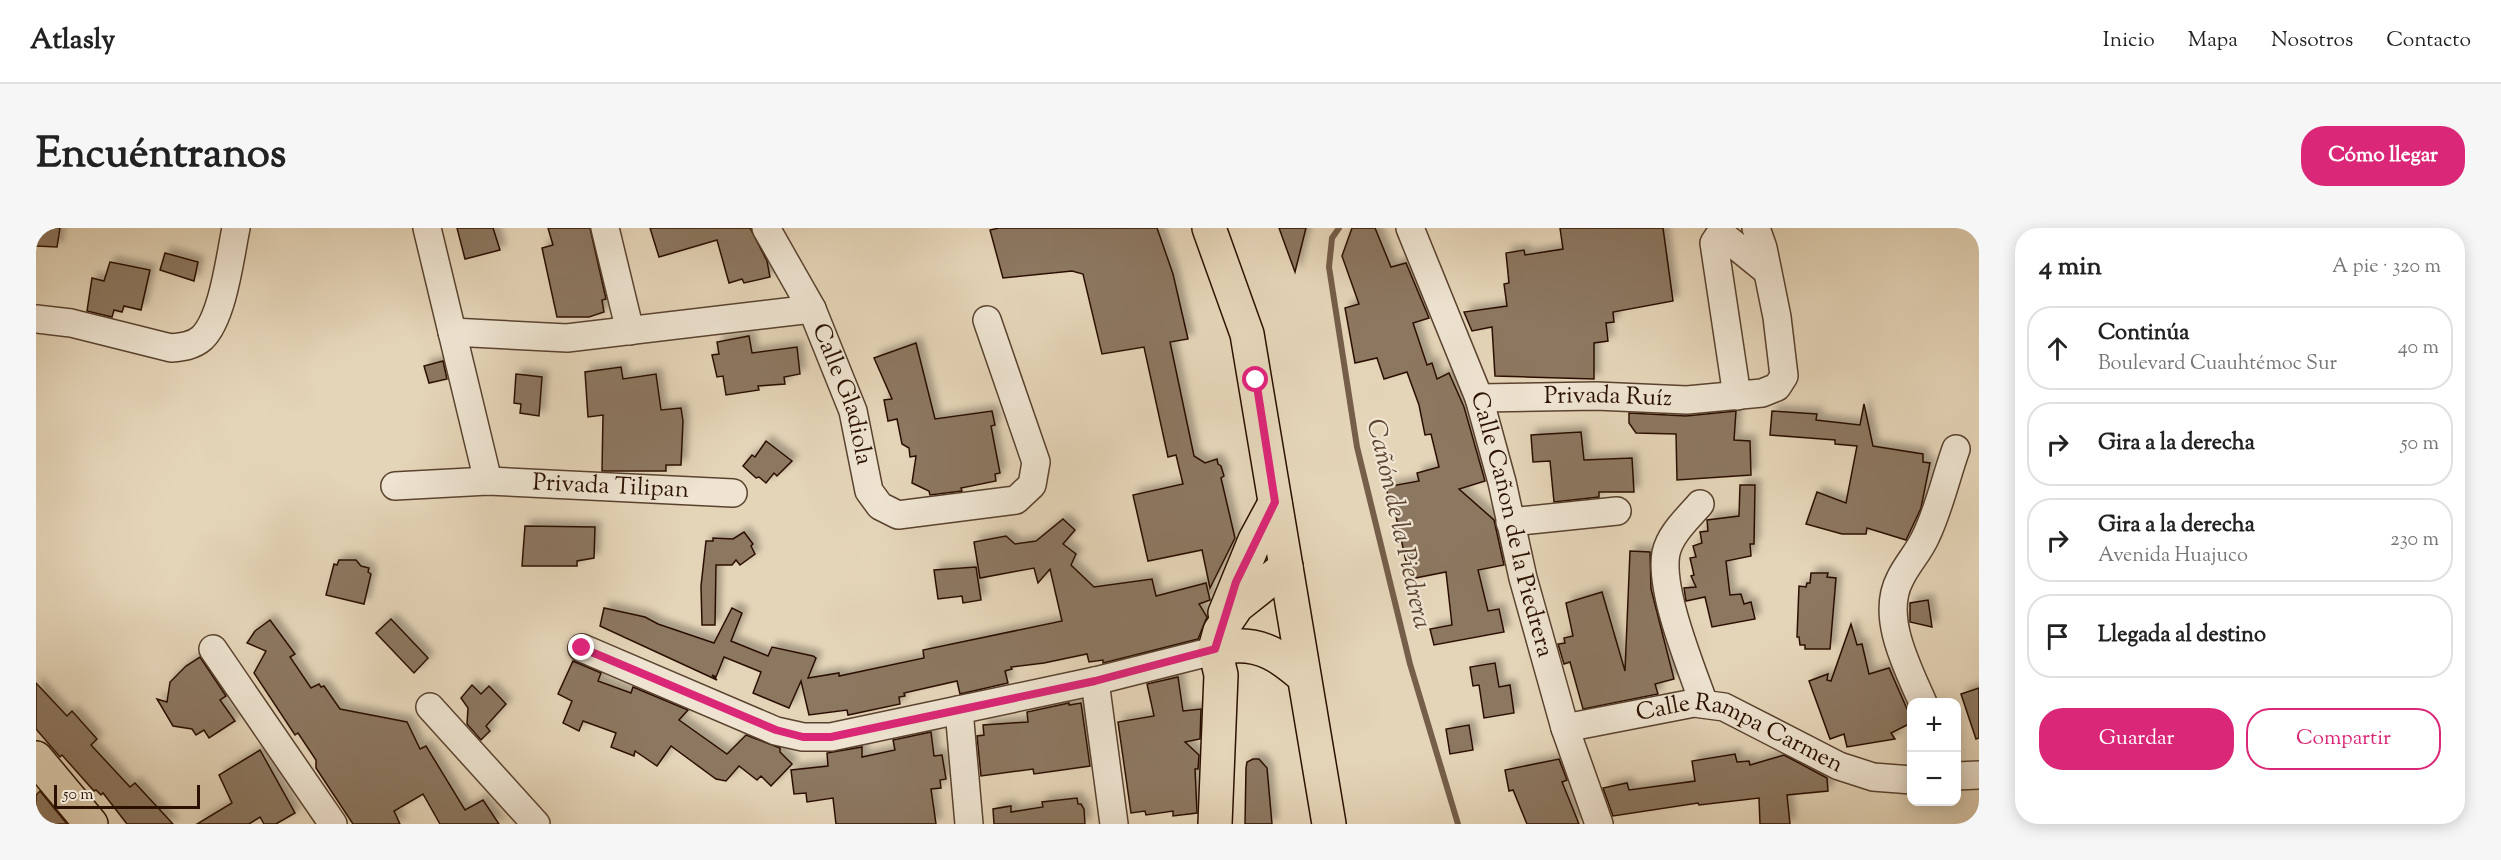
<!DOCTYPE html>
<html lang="es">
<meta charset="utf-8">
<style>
:root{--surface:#fff;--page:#f6f6f6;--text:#222;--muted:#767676;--line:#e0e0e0;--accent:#db2777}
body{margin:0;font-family:"Sorts Mill Goudy",serif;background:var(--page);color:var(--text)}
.controls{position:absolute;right:18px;bottom:18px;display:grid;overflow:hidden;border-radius:12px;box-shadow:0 3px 15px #0003}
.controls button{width:54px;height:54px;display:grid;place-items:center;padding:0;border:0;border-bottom:2px solid var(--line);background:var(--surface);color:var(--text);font:30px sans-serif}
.scale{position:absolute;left:18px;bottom:15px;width:146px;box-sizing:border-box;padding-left:6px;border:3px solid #2c1101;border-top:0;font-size:16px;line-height:21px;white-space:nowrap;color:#2c1101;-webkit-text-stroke:4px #eee4d1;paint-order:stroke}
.stop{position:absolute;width:18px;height:18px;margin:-14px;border:4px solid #db2777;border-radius:50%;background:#fff}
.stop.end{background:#db2777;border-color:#fff;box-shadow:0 2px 6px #0008}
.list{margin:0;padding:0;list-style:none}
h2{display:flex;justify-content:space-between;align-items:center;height:78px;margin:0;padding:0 24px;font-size:26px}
h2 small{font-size:20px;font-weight:400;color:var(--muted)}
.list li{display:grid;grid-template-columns:39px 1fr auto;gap:18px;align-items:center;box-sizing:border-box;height:84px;margin:0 12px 12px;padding:0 12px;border:2px solid var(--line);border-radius:24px}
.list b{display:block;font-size:22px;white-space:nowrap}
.list p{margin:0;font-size:20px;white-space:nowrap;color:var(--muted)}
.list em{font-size:20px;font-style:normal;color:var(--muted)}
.actions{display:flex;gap:12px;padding:18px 24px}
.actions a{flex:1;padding:14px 0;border:2px solid var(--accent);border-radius:24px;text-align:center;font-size:21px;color:var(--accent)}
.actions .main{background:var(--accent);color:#fff}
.icon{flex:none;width:33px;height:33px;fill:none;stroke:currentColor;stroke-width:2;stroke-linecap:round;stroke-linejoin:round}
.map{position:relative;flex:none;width:1943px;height:596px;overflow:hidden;border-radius:24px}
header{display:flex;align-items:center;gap:36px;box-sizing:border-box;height:84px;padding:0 30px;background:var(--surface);border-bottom:2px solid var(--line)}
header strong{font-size:28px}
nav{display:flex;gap:33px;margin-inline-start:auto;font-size:21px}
.intro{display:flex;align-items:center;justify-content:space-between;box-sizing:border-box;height:144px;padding:0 36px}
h1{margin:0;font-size:42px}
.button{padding:15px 27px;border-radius:24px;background:var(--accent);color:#fff;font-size:21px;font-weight:700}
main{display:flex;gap:36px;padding:0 36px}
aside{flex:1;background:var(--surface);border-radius:24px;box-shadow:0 3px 15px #0003}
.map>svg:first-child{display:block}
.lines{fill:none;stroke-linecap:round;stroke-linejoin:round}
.stream{stroke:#755e4a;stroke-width:6}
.building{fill:#8c7760;stroke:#2c1101;stroke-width:1.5;filter:url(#shadow)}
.minor-casing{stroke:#5a422f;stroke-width:30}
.major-casing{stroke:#2c1101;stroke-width:36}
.minor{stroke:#eee4d1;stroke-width:27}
.major{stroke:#e5d5b8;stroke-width:33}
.route{stroke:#db2777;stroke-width:8}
.labels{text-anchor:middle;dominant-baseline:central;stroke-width:4.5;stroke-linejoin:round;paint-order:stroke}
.street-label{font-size:24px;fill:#2c1101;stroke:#eee4d1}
.water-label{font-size:26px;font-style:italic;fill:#5d4531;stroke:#eee4d1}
</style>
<header>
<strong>Atlasly</strong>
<nav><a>Inicio</a><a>Mapa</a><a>Nosotros</a><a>Contacto</a></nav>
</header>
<div class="intro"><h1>Encuéntranos</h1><a class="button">Cómo llegar</a></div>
<main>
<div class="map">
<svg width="1943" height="596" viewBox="0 0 1943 596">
<defs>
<filter id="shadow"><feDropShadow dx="5.5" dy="-5.5" stdDeviation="3" flood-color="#0004"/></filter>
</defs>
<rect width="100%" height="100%" fill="#e5d5b8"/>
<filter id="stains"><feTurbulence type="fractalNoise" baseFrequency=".00333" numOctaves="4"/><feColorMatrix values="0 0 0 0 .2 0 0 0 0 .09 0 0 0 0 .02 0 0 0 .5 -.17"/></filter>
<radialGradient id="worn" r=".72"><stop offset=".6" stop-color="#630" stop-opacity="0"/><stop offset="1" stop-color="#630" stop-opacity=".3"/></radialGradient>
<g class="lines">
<polyline class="stream" points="1303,0 1296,10 1293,39 1321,219 1374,436 1422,596"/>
</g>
<g class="building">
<polygon points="0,0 24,0 21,19 0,18"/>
<polygon points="421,0 457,0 464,22 429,31"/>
<polygon points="512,0 554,0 570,71 566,72 568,84 553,89 521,89 506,20 517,17"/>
<polygon points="614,0 714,0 731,33 734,49 708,55 706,51 693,55 681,12 623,29"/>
<polygon points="963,0 1121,0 1137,46 1152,111 1134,114 1158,228 1169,235 1181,231 1182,236 1185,238 1188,248 1185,250 1199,310 1174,360 1166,322 1112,333 1097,267 1147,256 1140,227 1132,229 1108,119 1066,126 1047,46 1036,43 967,50 954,2"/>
<polygon points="1243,0 1270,0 1259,44"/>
<polygon points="1316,0 1339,0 1355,39 1370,35 1393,90 1377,95 1391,137 1396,135 1401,151 1413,145 1428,179 1449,253 1423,261 1458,292 1468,337 1442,342 1452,383 1463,381 1468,404 1398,417 1394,401 1416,397 1410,344 1374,351 1357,275 1354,275 1350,259 1383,253 1381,245 1403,239 1395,206 1389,207 1383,177 1371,144 1348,151 1341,130 1319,135 1309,80 1323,76 1306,28"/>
<polygon points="1524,0 1627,0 1637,73 1577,84 1578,94 1570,95 1572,113 1558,115 1558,151 1459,148 1456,99 1436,103 1428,84 1471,78 1468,56 1473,55 1470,25 1488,22 1489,27 1527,21"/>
<polygon points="129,25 162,34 158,53 124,42"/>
<polygon points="74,34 114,42 105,82 88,78 86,84 78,82 76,89 51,83 56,50 68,53"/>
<polygon points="713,108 716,125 761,119 764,146 748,149 749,156 722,158 723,162 690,167 687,148 681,149 676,127 683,126 681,114"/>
<polygon points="880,115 899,191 956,183 959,197 955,198 964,245 959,246 960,253 925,260 926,263 894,267 893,263 876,255 880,228 874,229 873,220 866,216 861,191 852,193 848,172 856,171 838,130"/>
<polygon points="407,133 411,151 393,155 388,138"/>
<polygon points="585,139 587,151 620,146 625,182 645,180 647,193 645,237 630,237 630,243 566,243 567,187 552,189 549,144"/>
<polygon points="480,146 506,149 503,188 484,185 485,176 478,175"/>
<polygon points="1828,176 1837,218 1887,226 1887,234 1894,235 1885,280 1870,312 1831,300 1830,306 1806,306 1770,296 1781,264 1810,275 1821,218 1799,216 1799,212 1734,207 1736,183 1781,186 1780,192 1824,197"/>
<polygon points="1700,183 1698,212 1714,213 1715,247 1641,252 1640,206 1600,205 1593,195 1593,185 1650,188"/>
<polygon points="1545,204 1548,232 1596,230 1598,264 1563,264 1563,269 1518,274 1514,233 1497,234 1495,207"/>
<polygon points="730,213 756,233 741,248 738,245 730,255 723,249 720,250 707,238 716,227 719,229"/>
<polygon points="1704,257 1719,257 1718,316 1714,316 1715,328 1690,333 1694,367 1705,366 1708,376 1715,374 1719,391 1676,399 1669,369 1650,373 1648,360 1660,359 1655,348 1658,347 1654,330 1660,329 1657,318 1666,315 1664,304 1672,303 1671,292 1703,288"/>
<polygon points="1027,291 1039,302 1027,316 1040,326 1035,337 1058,359 1116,351 1120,368 1170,355 1174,372 1163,376 1171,389 1162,411 1067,435 1067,432 1053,434 1051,426 1008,435 975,439 976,441 969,443 972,455 924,466 921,453 868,465 869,468 863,469 864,476 812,487 811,482 773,487 765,453 753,480 717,465 725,444 688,429 680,449 676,447 681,452 564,398 568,380 609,389 622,396 678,415 696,380 706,385 695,413 732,428 736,419 777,428 780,430 772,450 803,445 803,448 888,430 887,422 1026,393 1014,341 1002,355 998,340 944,350 938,314 970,308 979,316 1000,313"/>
<polygon points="489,298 559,299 558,330 541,333 541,338 486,338"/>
<polygon points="708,304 717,316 715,318 719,326 704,337 700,332 696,337 680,337 679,397 666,397 665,358 670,313 677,313 677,310 697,311"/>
<polygon points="1594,323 1614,324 1615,361 1638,451 1619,456 1622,466 1547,481 1534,434 1528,436 1522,416 1529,415 1528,410 1537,408 1530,375 1566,364 1589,443"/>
<polygon points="303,332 320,332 325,338 333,340 332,344 335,346 328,376 290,367 298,336 301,337"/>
<polygon points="940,339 945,372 927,375 926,368 902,371 898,342"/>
<polygon points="1775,345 1792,345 1791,349 1800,350 1794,421 1769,421 1769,417 1764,417 1763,409 1761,409 1763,358 1770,359 1771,355 1774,355"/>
<polygon points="1892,372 1896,399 1874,394 1874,375"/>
<polygon points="355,391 392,430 378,445 340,405"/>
<polygon points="234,392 259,426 254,429 275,460 283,456 285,459 288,458 304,481 371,494 384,521 390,518 429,582 447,572 463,596 404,596 387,566 358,583 364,596 317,596 280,540 280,532 262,505 259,507 218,445 230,423 211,415 219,403"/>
<polygon points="1815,396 1821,417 1826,416 1833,446 1853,440 1875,490 1875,495 1855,505 1859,511 1811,519 1808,506 1794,511 1773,453 1792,446 1791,452 1795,453"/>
<polygon points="164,429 190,468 184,472 199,493 173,510 168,502 160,507 156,501 137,498 121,471 131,474 134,454 150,438"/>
<polygon points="537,433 565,445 562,453 595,465 597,459 652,482 643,492 691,526 710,507 744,520 744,524 756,536 735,558 725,548 721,552 703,538 690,553 680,551 635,518 621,538 599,523 598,528 575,519 580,505 547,493 543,503 527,495 536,473 522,466"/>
<polygon points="1459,435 1463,459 1474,457 1478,485 1448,490 1443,457 1437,458 1434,439"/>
<polygon points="1142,449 1147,483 1165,481 1164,511 1149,514 1163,527 1162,541 1159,541 1161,585 1137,588 1137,583 1110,587 1109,583 1095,585 1082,494 1118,488 1111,456"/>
<polygon points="0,455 31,488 36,483 61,511 55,517 94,559 99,555 137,596 91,596 67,565 65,567 60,562 58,563 26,527 24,529 0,501"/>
<polygon points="436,457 445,466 453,458 470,476 450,498 454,503 445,512 431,496 432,480 425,470"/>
<polygon points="1943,460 1943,510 1940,511 1925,466"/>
<polygon points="1033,475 1033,477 1045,475 1054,538 998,546 997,541 945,548 941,508 948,507 947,497 992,494 991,484"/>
<polygon points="1433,497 1437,522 1414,526 1410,501"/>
<polygon points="895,504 898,528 906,527 910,551 904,552 905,560 895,561 900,596 800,596 797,570 771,574 770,565 758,566 755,542 792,538 791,525 826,519 826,529 859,522 857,512"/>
<polygon points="224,522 259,585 240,596 228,596 224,589 213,596 161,596 196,575 183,547"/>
<polygon points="1699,526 1701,534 1713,533 1714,537 1748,527 1791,550 1792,563 1751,567 1754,596 1724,596 1723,570 1663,577 1662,575 1577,588 1567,560 1591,555 1593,562 1659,553 1656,533"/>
<polygon points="1217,531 1223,531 1231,540 1236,596 1209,596 1210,540 1211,534"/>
<polygon points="1523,531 1531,552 1526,554 1543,596 1491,596 1477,562 1473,563 1469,542"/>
<polygon points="4,563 31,596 0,596 0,567"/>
<polygon points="1041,570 1042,576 1045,576 1048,581 1049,596 958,596 957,581 975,578 975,584 1007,579 1006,574"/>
</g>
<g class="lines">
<defs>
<g id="minor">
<polyline points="391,0 452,253"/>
<polyline points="569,0 594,103"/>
<path id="s1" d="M730,0L776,81L817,183L833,263L844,278L862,287L980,272L996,257L1000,234L951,92"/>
<path id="s2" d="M1374,0L1443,170L1466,254L1487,350L1529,500L1563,596"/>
<path d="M0,91L35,95L135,120C146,119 157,118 166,110C187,90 194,29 200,0"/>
<polyline points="416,104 531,110 776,81"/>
<polyline points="1701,168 1678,15 1682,9 1689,9 1731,43"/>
<path id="s3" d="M1443,170L1560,168L1651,172L1726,165L1741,159L1748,148L1741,89L1727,20L1720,0"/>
<path id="s4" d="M359,258L452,253L697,265"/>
<path d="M1664,276C1652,290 1634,306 1630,325C1623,362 1655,439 1668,476"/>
<polyline points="1474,294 1581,283"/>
<polyline points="546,420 740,503 767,509 795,509 1059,453 1197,418"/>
<polyline points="177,421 297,596"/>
<polyline points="1059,453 1078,596"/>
<path d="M1887,475C1872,440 1844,389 1864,351C1871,336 1883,324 1890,308C1903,281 1910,249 1920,221"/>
<polyline points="394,479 500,596"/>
<polyline points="923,482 933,596"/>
<path id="s5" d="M1529,500L1658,475L1688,479L1803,538L1837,549L1876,552"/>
<polyline points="1920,548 1943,547"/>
</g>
<g id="major">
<polyline points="1173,0 1211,106 1293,596"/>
<polyline points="1189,385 1219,312 1239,275"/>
<path d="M1197,418C1227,416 1245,429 1267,448"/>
<polyline points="0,530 55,596"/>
<polyline points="1179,596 1185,447 1179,421 1184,403 1201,378 1250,339"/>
</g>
</defs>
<use href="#minor" class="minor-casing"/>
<use href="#major" class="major-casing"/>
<use href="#minor" class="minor"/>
<use href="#major" class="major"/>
</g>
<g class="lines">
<polyline class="route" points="546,420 740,502 767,509 795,509 1059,453 1179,421 1200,354 1239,274 1220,152"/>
</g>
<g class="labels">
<g class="street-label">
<text stroke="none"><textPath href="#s1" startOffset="184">Calle Gladiola</textPath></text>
<text stroke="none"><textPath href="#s3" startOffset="129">Privada Ruíz</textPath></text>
<text stroke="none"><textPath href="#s4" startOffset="216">Privada Tilipan</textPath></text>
<text stroke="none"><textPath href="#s2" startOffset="314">Calle Cañon de la Piedrera</textPath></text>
<text stroke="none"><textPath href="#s5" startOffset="183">Calle Rampa Carmen</textPath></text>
</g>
<g class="water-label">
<text transform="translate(1362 296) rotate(77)">Cañón de la Piedrera</text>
</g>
</g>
<rect width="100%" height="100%" filter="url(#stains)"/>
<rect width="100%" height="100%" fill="url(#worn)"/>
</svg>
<div class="controls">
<button>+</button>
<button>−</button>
</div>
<div class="scale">50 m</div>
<div class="stop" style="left:1220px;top:152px"></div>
<div class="stop end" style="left:546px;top:420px"></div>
</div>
<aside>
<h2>4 min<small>A pie · 320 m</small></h2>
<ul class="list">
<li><svg class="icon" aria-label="ahead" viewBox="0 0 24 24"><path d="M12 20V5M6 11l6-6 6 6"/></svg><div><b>Continúa</b><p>Boulevard Cuauhtémoc Sur</p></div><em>40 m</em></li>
<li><svg class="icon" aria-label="right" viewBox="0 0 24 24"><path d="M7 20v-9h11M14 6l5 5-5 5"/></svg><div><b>Gira a la derecha</b></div><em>50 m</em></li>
<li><svg class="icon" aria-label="right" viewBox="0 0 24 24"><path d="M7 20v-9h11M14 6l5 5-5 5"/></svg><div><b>Gira a la derecha</b><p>Avenida Huajuco</p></div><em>230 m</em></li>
<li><svg class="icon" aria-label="arrive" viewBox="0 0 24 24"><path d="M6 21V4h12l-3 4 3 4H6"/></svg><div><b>Llegada al destino</b></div></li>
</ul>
<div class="actions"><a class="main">Guardar</a><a>Compartir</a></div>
</aside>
</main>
